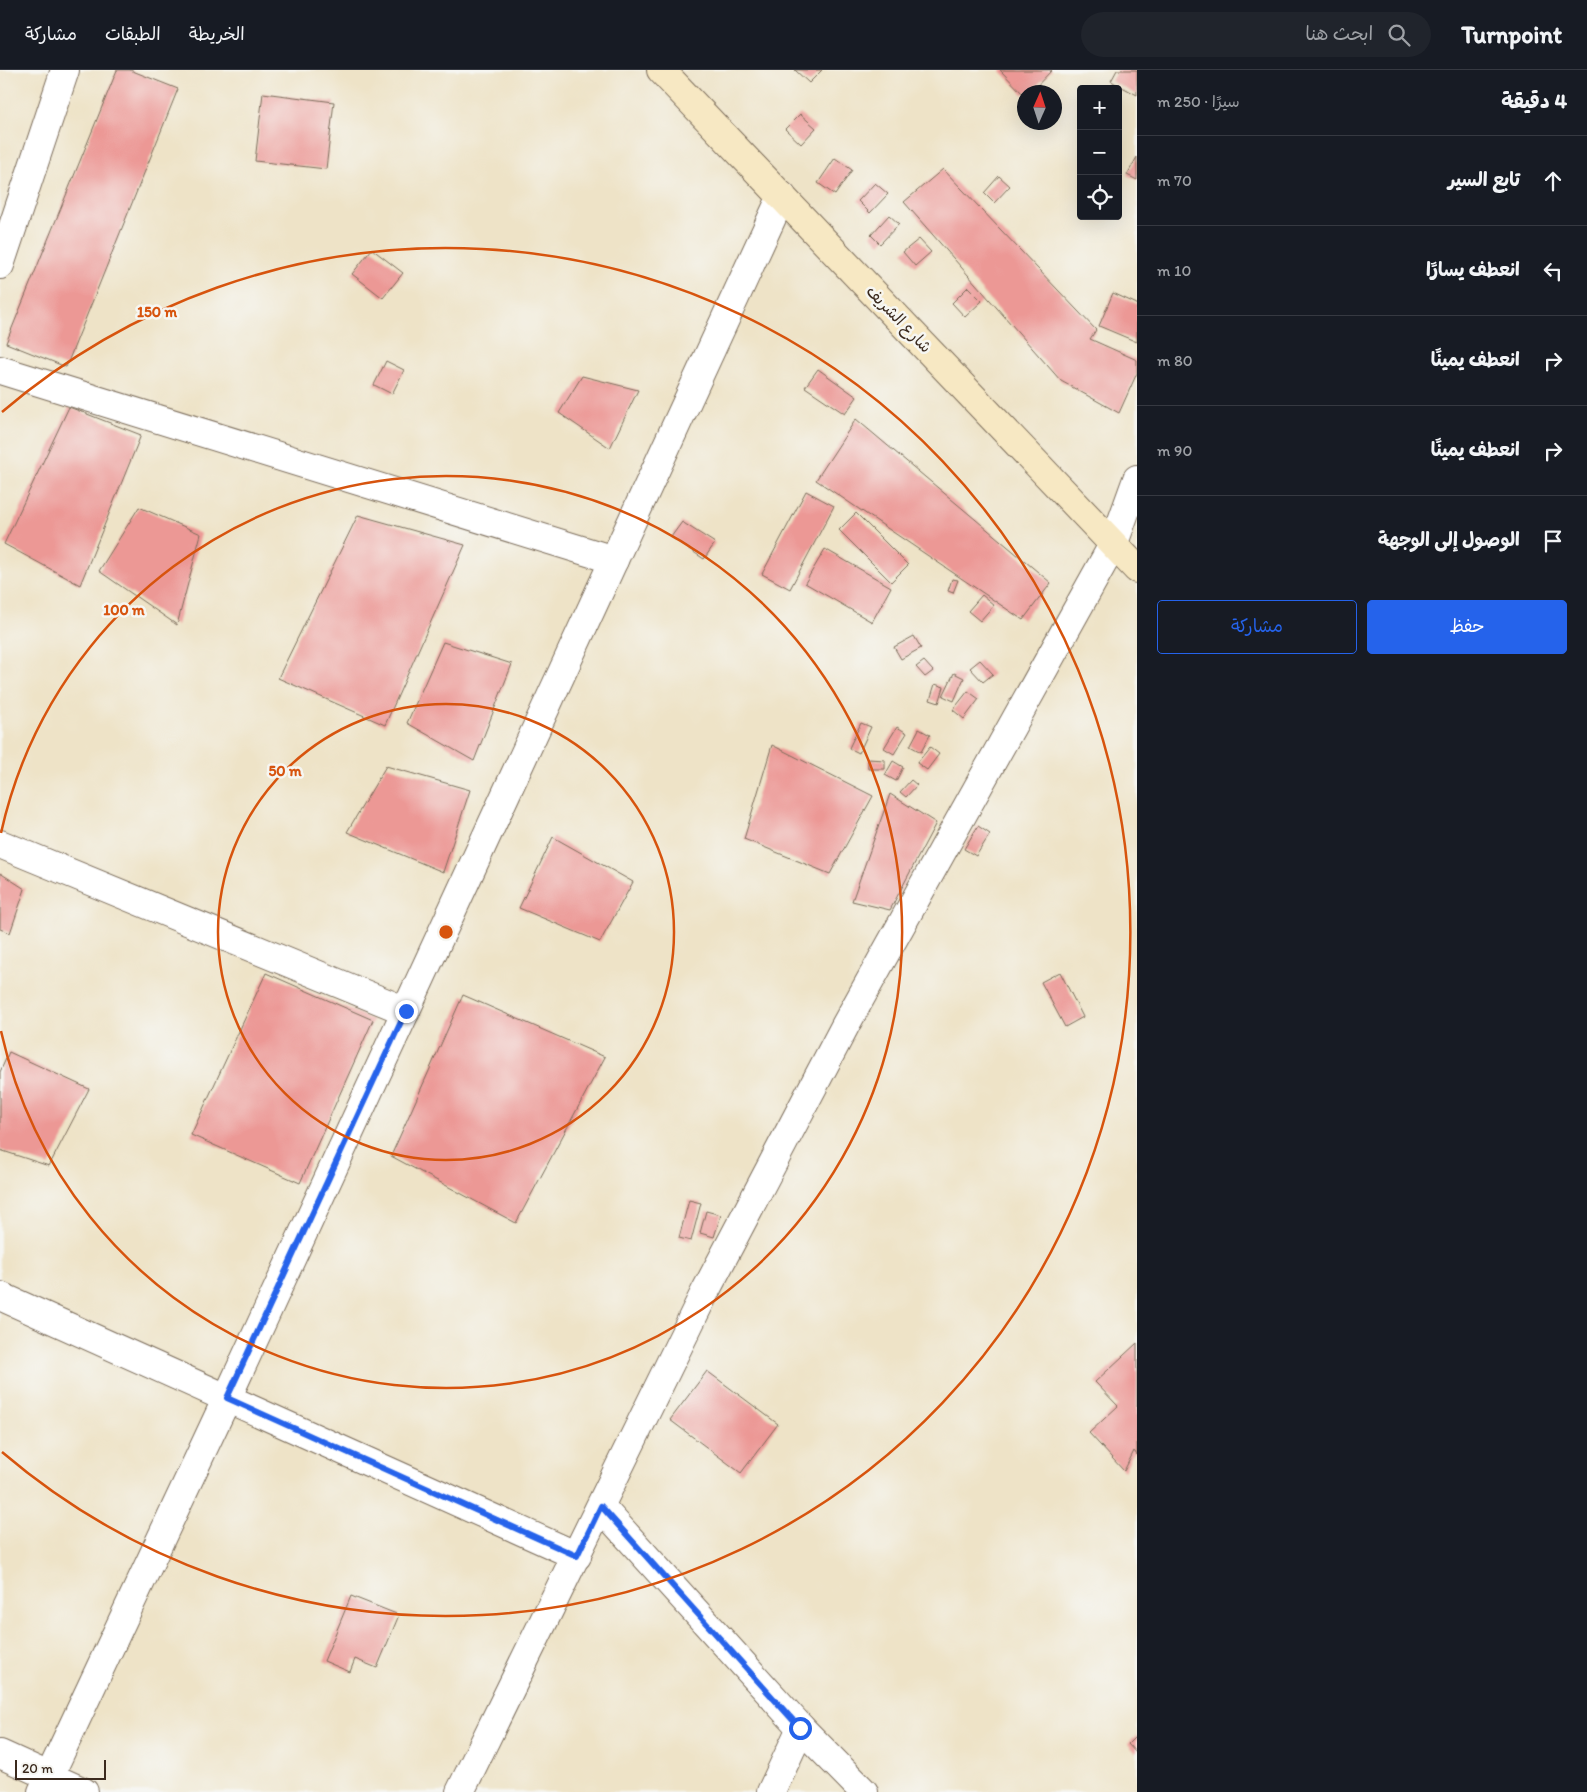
<!DOCTYPE html>
<html lang="ar">
<meta charset="utf-8">
<style>
:root{--surface:#171b24;--page:#20242c;--text:#f1f3f6;--muted:#9ea1a6;--line:#363941;--accent:#2563eb}
body{margin:0;font-family:Itim,"Playpen Sans Arabic",sans-serif;background:var(--page);color:var(--text);direction:rtl}
.controls{position:absolute;right:15px;top:15px;display:grid;overflow:hidden;border-radius:5px;box-shadow:0 5px 20px #0002}
.controls button{width:45px;height:45px;display:grid;place-items:center;padding:0;border:0;border-bottom:1px solid var(--line);background:var(--surface);color:var(--text);font:25px sans-serif}
.compass{position:absolute;left:1017px;top:15px;width:45px;height:45px;border-radius:50%;background:var(--surface);box-shadow:0 5px 20px #0002;rotate:3deg}
.scale{position:absolute;left:15px;bottom:12px;width:91px;box-sizing:border-box;padding-left:5px;border:2px solid #3b2a1e;border-top:0;font-size:14px;line-height:18px;white-space:nowrap;color:#3b2a1e;-webkit-text-stroke:4px #f6f6f2;paint-order:stroke}
.stop{position:absolute;width:15px;height:15px;margin:-11px;border:4px solid #2563eb;border-radius:50%;background:#fff}
.stop.end{background:#2563eb;border-color:#fff;box-shadow:0 1px 5px #0008}
.list{margin:0;padding:0;list-style:none}
h2{display:flex;justify-content:space-between;align-items:center;height:65px;margin:0;padding:0 20px;font-size:21px}
h2 small{font-size:16px;font-weight:400;color:var(--muted)}
.list li{display:grid;grid-template-columns:32px 1fr auto;gap:15px;align-items:center;box-sizing:border-box;height:90px;padding:0 20px;border-top:1px solid var(--line)}
.list b{display:block;font-size:19px;white-space:nowrap}
.list em{font-size:16px;font-style:normal;color:var(--muted)}
.actions{display:flex;gap:10px;padding:15px 20px}
.actions a{flex:1;padding:11px 0;border:1px solid var(--accent);border-radius:5px;text-align:center;font-size:18px;color:var(--accent)}
.actions .main{background:var(--accent);color:#fff}
.icon{flex:none;width:28px;height:28px;fill:none;stroke:currentColor;stroke-width:2;stroke-linecap:round;stroke-linejoin:round}
.map{position:relative;flex:none;width:1137px;height:1722px;overflow:hidden;direction:ltr}
header{display:flex;align-items:center;gap:30px;box-sizing:border-box;height:70px;padding:0 25px;background:var(--surface);border-bottom:1px solid var(--line)}
header strong{font-size:24px}
nav{display:flex;gap:28px;margin-inline-start:auto;font-size:18px}
.search{width:350px;height:45px;background:var(--page);display:flex;align-items:center;gap:12px;box-sizing:border-box;padding:0 18px;border-radius:28px;color:var(--muted);font-size:19px}
main{display:flex}
aside{flex:1;background:var(--surface)}
.map>svg:first-child{display:block}
.building{fill:#ec9895}
.lines{fill:none;stroke-linecap:round;stroke-linejoin:round}
.minor-casing{stroke:#7a6b59;stroke-width:30}
.secondary-casing{stroke:#7a6b59;stroke-width:30}
.minor{stroke:#fff;stroke-width:28}
.secondary{stroke:#f7e8c3;stroke-width:28}
.route{stroke:#2563eb;stroke-width:6}
.ring{fill:none;stroke:#d7540e;stroke-width:2.5}
.labels{text-anchor:middle;dominant-baseline:central;stroke-width:5;stroke-linejoin:round;paint-order:stroke}
.street-label{font-size:16px;fill:#3b2a1e;stroke:#f6f6f2}
.centre{fill:#d7540e;stroke:#f6f6f2;stroke-width:2.5}
.ring-label{font-size:15px;text-anchor:middle;font-weight:bold;fill:#d7540e;stroke:#f6f6f2;stroke-width:5;stroke-linejoin:round;paint-order:stroke}
</style>
<header>
<strong>Turnpoint</strong>
<div class="search"><svg class="icon" aria-label="search" viewBox="0 0 24 24"><circle cx="10" cy="10" r="6"/><path d="M15 15l6 6"/></svg>ابحث هنا</div>
<nav><a>الخريطة</a><a>الطبقات</a><a>مشاركة</a></nav>
</header>
<main>
<aside>
<h2>4 دقيقة<small>سيرًا · 250 m</small></h2>
<ul class="list">
<li><svg class="icon" aria-label="ahead" viewBox="0 0 24 24"><path d="M12 20V5M6 11l6-6 6 6"/></svg><div><b>تابع السير</b></div><em>70 m</em></li>
<li><svg class="icon" aria-label="left" viewBox="0 0 24 24"><path d="M17 20v-9H6M10 6l-5 5 5 5"/></svg><div><b>انعطف يسارًا</b></div><em>10 m</em></li>
<li><svg class="icon" aria-label="right" viewBox="0 0 24 24"><path d="M7 20v-9h11M14 6l5 5-5 5"/></svg><div><b>انعطف يمينًا</b></div><em>80 m</em></li>
<li><svg class="icon" aria-label="right" viewBox="0 0 24 24"><path d="M7 20v-9h11M14 6l5 5-5 5"/></svg><div><b>انعطف يمينًا</b></div><em>90 m</em></li>
<li><svg class="icon" aria-label="arrive" viewBox="0 0 24 24"><path d="M6 21V4h12l-3 4 3 4H6"/></svg><div><b>الوصول إلى الوجهة</b></div></li>
</ul>
<div class="actions"><a class="main">حفظ</a><a>مشاركة</a></div>
</aside>
<div class="map">
<svg width="1137" height="1722" viewBox="0 0 1137 1722">
<rect width="100%" height="100%" fill="#f6f6f2"/>
<filter id="ink" filterUnits="userSpaceOnUse"><feTurbulence type="fractalNoise" baseFrequency=".02" numOctaves="2"/><feDisplacementMap in="SourceGraphic" scale="10" xChannelSelector="R" yChannelSelector="G"/><feConvolveMatrix kernelMatrix="1 2 1 2 8 2 1 2 1" color-interpolation-filters="sRGB"/></filter>
<filter id="wash" filterUnits="userSpaceOnUse"><feTurbulence type="fractalNoise" baseFrequency=".0096" numOctaves="4" result="noise"/><feDisplacementMap in="SourceGraphic" scale="20" xChannelSelector="R" yChannelSelector="G"/><feGaussianBlur stdDeviation="1.12" result="paint"/><feColorMatrix in="noise" values="0 0 0 0 0 0 0 0 0 0 0 0 0 0 0 0 0 1.4 0 .05"/><feComposite in="paint" operator="in"/></filter>
<g filter="url(#wash)">
<rect width="100%" height="100%" fill="#eee3c7"/>
<g id="blocks">
<g class="building">
<polygon points="117,0 130,0 178,19 66,297 6,273"/>
<polygon points="795,0 822,0 809,13"/>
<polygon points="1000,0 1052,0 1031,22 1024,22 1024,25"/>
<polygon points="1117,0 1137,0 1137,25 1111,11"/>
<polygon points="263,23 334,32 326,99 255,91"/>
<polygon points="800,44 816,58 801,74 785,59"/>
<polygon points="1137,87 1137,110 1127,105"/>
<polygon points="835,88 852,100 835,125 818,113"/>
<polygon points="943,99 1096,260 1090,269 1137,290 1137,303 1119,343 1061,311 904,132"/>
<polygon points="999,106 1010,116 994,133 984,123"/>
<polygon points="875,113 888,124 870,143 858,131"/>
<polygon points="889,145 899,154 880,174 871,165"/>
<polygon points="919,169 931,182 915,196 903,182"/>
<polygon points="372,179 403,203 383,228 352,204"/>
<polygon points="968,217 982,231 965,247 952,233"/>
<polygon points="1113,223 1137,234 1137,272 1099,256"/>
<polygon points="386,291 404,300 392,324 374,315"/>
<polygon points="818,299 857,327 845,344 805,317"/>
<polygon points="582,306 638,320 610,378 559,343"/>
<polygon points="69,337 141,365 80,515 4,474"/>
<polygon points="856,349 1051,513 1023,550 816,410"/>
<polygon points="806,421 834,436 790,519 762,504"/>
<polygon points="139,437 201,464 177,555 99,501"/>
<polygon points="856,443 908,495 891,512 839,460"/>
<polygon points="358,445 465,475 385,655 278,608"/>
<polygon points="682,452 715,473 704,489 671,467"/>
<polygon points="825,479 891,517 872,552 805,513"/>
<polygon points="952,509 958,510 953,523 948,521"/>
<polygon points="982,525 994,535 980,551 968,541"/>
<polygon points="914,566 921,578 901,589 894,577"/>
<polygon points="443,572 512,594 474,691 407,653"/>
<polygon points="980,590 993,604 983,612 970,598"/>
<polygon points="924,591 933,601 925,607 916,597"/>
<polygon points="954,603 964,608 954,631 943,626"/>
<polygon points="935,614 944,617 939,633 930,630"/>
<polygon points="968,621 979,629 964,649 953,640"/>
<polygon points="861,653 871,657 859,683 849,678"/>
<polygon points="897,657 907,663 894,684 884,678"/>
<polygon points="919,659 930,665 921,682 910,676"/>
<polygon points="772,675 873,726 830,804 744,769"/>
<polygon points="930,677 939,684 927,700 917,693"/>
<polygon points="868,689 885,690 885,699 868,699"/>
<polygon points="893,691 903,697 896,711 885,705"/>
<polygon points="386,696 470,720 443,802 347,762"/>
<polygon points="911,710 917,715 906,727 900,722"/>
<polygon points="890,724 936,753 890,840 852,831"/>
<polygon points="978,756 990,764 976,786 964,779"/>
<polygon points="553,767 633,812 600,872 519,838"/>
<polygon points="0,803 25,819 10,863 0,859"/>
<polygon points="1060,902 1083,947 1065,957 1041,912"/>
<polygon points="266,903 373,950 300,1113 191,1065"/>
<polygon points="463,925 605,987 516,1153 391,1086"/>
<polygon points="9,982 89,1019 49,1096 0,1080 0,1002"/>
<polygon points="689,1130 701,1133 691,1171 679,1168"/>
<polygon points="706,1141 721,1145 714,1167 700,1163"/>
<polygon points="1137,1273 1137,1385 1134,1381 1124,1401 1089,1363 1118,1336 1095,1312"/>
<polygon points="707,1301 778,1354 741,1403 670,1350"/>
<polygon points="351,1526 399,1545 377,1598 355,1589 350,1602 324,1591"/>
<polygon points="1137,1665 1137,1684 1128,1674"/>
</g>
</g>
</g>
<g filter="url(#ink)">
<use href="#blocks" fill-opacity="0" stroke="#7a6b59" stroke-width="1"/>
<g class="lines">
<defs>
<g id="minor">
<polyline points="0,195 65,0"/>
<polyline points="0,300 614,490"/>
<polyline points="0,774 406,941"/>
<polyline points="0,1226 577,1486"/>
<polyline points="601,1437 801,1658 864,1722"/>
<polyline points="0,1684 84,1722"/>
<polyline points="42,1722 227,1328 782,126"/>
<polyline points="460,1722 705,1222 846,954 1114,473 1137,409"/>
<polyline points="771,1722 801,1658"/>
</g>
<polyline id="secondary" points="661,0 1137,499"/>
</defs>
<use href="#minor" class="minor-casing"/>
<use href="#secondary" class="secondary-casing"/>
<use href="#minor" class="minor"/>
<use href="#secondary" class="secondary"/>
</g>
</g>
<g class="lines" filter="url(#ink)">
<polyline class="route" points="406,941 227,1328 577,1486 601,1436 800,1658"/>
</g>
<g class="ring">
<circle cx="446" cy="862" r="228"/>
<path d="M1 763A456 456 0 1 1 1 961"/>
<path d="M2 342A684 684 0 1 1 2 1382"/>
</g>
<g class="labels">
<g class="street-label">
<text transform="translate(899 249) rotate(46)">شارع الشريف</text>
</g>
</g>
<circle cx="446" cy="862" r="8" class="centre"/>
<g class="ring-label">
<text x="157" y="247">150 m</text>
<text x="124" y="545">100 m</text>
<text x="285" y="706">50 m</text>
</g>
</svg>
<div class="controls">
<button>+</button>
<button>−</button>
<button><svg class="icon" aria-label="locate" viewBox="0 0 24 24"><circle cx="12" cy="12" r="6"/><path d="M12 2v4M12 18v4M2 12h4M18 12h4"/></svg></button>
</div>
<svg class="compass" viewBox="-18 -18 36 36"><path d="M0-13l5 13h-10z" fill="#e53935"/><path d="M0 13l5-13h-10z" fill="#9ea1a6"/></svg>
<div class="scale">20 m</div>
<div class="stop" style="left:800px;top:1658px"></div>
<div class="stop end" style="left:406px;top:941px"></div>
</div>
</main>
